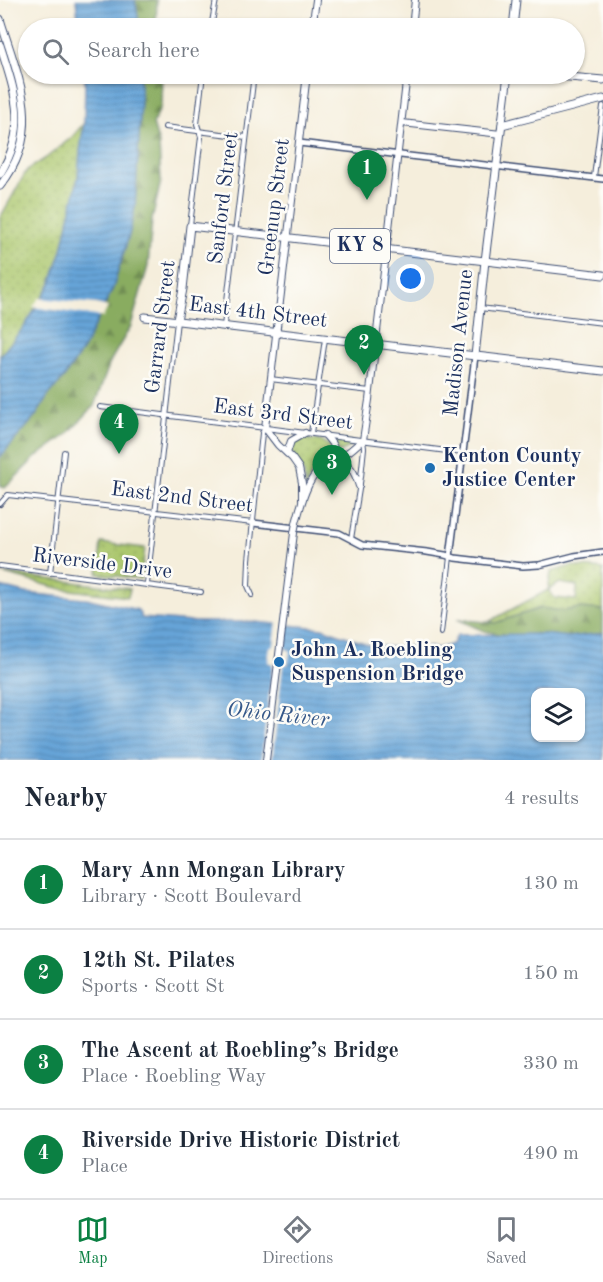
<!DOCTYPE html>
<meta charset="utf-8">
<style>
:root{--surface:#fff;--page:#f2f2f3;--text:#1f2937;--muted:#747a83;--line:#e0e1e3;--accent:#0b8043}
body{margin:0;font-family:"Old Standard TT",serif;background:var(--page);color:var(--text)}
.controls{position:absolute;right:18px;bottom:18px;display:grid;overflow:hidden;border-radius:12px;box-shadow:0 2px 4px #0004}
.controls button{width:54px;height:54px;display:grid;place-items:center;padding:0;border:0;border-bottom:2px solid var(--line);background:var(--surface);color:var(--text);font:30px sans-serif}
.you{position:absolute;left:411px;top:279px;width:21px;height:21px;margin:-15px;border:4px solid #fff;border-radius:50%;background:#1a73e8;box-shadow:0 0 0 9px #1a73e833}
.badge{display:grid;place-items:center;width:39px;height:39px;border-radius:50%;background:var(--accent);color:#fff;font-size:20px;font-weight:700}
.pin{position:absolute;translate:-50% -50px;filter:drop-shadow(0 2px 3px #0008)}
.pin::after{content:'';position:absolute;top:32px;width:21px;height:18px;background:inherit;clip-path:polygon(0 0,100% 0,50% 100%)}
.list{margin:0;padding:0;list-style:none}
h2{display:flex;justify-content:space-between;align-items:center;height:78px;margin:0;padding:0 24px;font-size:26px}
h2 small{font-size:20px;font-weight:400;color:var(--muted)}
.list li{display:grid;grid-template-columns:39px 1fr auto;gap:18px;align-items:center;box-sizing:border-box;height:90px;padding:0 24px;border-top:2px solid var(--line)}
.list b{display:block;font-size:22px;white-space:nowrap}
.list p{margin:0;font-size:20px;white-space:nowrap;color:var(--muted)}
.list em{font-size:20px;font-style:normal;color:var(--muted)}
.icon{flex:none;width:33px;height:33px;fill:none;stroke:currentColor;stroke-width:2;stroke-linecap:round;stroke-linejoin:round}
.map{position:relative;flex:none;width:603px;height:760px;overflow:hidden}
.search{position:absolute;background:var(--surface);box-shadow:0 2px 4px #0004;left:18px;right:18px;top:18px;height:66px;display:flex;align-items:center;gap:15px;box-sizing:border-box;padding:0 21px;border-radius:33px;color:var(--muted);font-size:22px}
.sheet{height:438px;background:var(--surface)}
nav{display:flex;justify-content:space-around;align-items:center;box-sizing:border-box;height:84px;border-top:2px solid var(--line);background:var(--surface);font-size:16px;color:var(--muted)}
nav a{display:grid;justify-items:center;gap:3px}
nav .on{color:var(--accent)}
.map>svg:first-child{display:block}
.green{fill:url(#green-dots);stroke:#647b66;stroke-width:1.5;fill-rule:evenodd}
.forest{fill:url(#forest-firs);stroke:#526e60;stroke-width:1.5}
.water{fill:url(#water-rules);stroke:#406a9b;stroke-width:1.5;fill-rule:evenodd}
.pier{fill:#f5eedc}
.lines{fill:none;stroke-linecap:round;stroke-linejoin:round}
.minor-casing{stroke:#3c4c71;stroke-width:6}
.tertiary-casing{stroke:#3c4c71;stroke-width:8}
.secondary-casing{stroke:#3c4c71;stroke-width:8}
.primary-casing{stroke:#3c4c71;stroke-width:9}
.minor{stroke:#fff;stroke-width:4}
.tertiary{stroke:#fff;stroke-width:5}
.secondary{stroke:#fff;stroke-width:6}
.primary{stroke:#fff;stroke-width:7}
.secondary-bridge-casing{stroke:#3c4c71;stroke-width:8;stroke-linecap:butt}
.secondary-bridge{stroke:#fff;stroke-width:6}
.poi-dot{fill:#1f6fb2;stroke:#fdfcf7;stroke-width:2}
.labels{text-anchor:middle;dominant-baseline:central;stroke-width:5;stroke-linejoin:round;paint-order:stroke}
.shield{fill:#fdfcf7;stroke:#5f6c8c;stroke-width:1.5}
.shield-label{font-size:20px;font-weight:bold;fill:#1b2f5e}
.street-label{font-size:21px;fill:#1b2f5e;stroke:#fdfcf7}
.poi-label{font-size:21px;font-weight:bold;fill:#1b2f5e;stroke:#fdfcf7;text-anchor:start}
.water-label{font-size:22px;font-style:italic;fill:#355889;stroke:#fdfcf7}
</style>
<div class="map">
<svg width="603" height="760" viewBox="0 0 603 760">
<defs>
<pattern id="green-dots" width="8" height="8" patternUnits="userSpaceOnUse" patternTransform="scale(1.5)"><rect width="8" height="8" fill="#acc76e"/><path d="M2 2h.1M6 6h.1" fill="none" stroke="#93ab62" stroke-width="1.8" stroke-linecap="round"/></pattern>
<pattern id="forest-firs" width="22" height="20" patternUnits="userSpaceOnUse" patternTransform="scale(1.5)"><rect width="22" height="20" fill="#89ac61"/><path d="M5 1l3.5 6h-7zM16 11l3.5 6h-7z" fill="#6f8c53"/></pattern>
<pattern id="water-rules" width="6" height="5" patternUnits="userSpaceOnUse" patternTransform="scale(1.5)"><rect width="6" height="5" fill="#66a4d8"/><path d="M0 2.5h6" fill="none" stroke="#5386b2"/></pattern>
</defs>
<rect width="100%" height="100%" fill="#fdfcf7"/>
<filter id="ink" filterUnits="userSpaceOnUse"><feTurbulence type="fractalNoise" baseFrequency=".0167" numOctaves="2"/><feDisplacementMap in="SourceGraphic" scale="12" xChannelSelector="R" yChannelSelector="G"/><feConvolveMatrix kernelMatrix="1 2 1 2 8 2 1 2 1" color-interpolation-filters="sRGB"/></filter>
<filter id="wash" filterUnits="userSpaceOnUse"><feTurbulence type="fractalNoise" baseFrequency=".008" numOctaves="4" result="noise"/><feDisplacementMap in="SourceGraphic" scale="24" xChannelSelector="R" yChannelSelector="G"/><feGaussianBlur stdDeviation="1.35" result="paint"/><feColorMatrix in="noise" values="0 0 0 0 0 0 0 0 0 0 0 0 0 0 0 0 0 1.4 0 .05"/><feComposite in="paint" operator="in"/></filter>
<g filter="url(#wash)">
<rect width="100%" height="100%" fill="#f5eedc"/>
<g class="green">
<polygon points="84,123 80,151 78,178 62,250 51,284 24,327 0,356 0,218 27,170 46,158 72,137"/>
<path d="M302,438L321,441L331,446C333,459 322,461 315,470C311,475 308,482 306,488L304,474L291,450L294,441Z"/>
<polygon points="334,440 352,442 354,444 338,454 337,447 333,441"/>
<polygon points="101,543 145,548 141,579 98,574"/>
<path d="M571,566L603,569V610L580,608L562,611L541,608L495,623L490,621L548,590L551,572ZM560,583L577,586L576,600L555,598L548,590Z"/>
<polygon points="0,573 130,589 128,597 62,589"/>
</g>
<g class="forest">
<polygon points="135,0 157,0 156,28 140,28"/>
<polygon points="139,74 162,74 161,106 153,124 159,144 161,181 152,220 148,266 131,326 111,360 94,406 68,434 35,458 5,488 0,487 0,457 35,417 48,396 65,376 83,349 113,288 129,235 135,207 141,99"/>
<polygon points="541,608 562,611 580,608 603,610 603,633 569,637 543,634 503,635 484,631 457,619 495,623"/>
</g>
<g class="water">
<polygon points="76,0 135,0 140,28 79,28"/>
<polygon points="84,74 139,74 141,99 135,207 129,235 113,288 83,349 65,376 48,396 35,417 0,457 0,356 24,327 51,284 62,250 78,178 80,151 84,123 85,84"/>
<path d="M0,587L26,593L94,600L138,610L142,618L192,622H254L322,628L370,645L392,647L415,646L439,648L453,644L457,635L543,634L569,637L603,633V760H0ZM536,692H580V738H536Z"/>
</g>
<g class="pier">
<polygon points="39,298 96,304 108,307 103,317 33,307"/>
<polygon points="277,621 288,622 285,649 290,650 288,664 283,665 272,760 261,760 273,664 268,662 270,647 274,646"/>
</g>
</g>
<g filter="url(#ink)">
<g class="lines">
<defs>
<g id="minor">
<polyline points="211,28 216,0"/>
<polyline points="165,127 246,137"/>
<polyline points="594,177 603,106"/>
<polyline points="190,225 201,137 197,124 203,74"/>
<polyline points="480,308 603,323"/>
<polyline points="224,326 254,74"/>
<polyline points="270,379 370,391"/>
<polyline points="100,407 463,453"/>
<polyline points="311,433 325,339"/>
<polyline points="0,504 8,495 253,523"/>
<polyline points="351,539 361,477 364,448 363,440"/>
<polyline points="0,566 201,592"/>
<polyline points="50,573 64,452"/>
<polyline points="147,584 177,321"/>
<polyline points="252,595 248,586 249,560 262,433 265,428"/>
<polyline points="441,633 450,557"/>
</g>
<g id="tertiary">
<polyline points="299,143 603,179"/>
<polyline points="253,523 339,533 362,545 427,552 445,555 455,558 523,566 539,565 574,556 603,552"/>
<polyline points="450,557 475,356"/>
</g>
<g id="secondary">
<polyline points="312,28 316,0"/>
<polyline points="412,28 415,0"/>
<polyline points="402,123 501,134"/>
<path d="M325,435C333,444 337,449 333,460C351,464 354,470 359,486"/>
<polyline points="287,453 291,441 305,433"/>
<polyline points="302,499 302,483 299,468 292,458 278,445 265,428 307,74"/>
<path d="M296,523C301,505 306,483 319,470C327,462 339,458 348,452C353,449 357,444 363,440L369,400L407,74"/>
<polyline points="266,760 294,533"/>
</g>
<g id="primary">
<path d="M0,19C18,78 45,130 0,186"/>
<polyline points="513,28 516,0"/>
<path d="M0,45C15,93 29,127 0,174"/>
<polyline points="536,74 603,80"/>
<polyline points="502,125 603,99"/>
<polyline points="145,317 603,371"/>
<polyline points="177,320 183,289 190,226 603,275"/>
<polyline points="475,356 485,261 508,74"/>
</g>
</defs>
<use href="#minor" class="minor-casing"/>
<use href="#tertiary" class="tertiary-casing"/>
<use href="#secondary" class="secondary-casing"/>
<use href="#primary" class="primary-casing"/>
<use href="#minor" class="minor"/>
<use href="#tertiary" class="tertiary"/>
<use href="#secondary" class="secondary"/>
<use href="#primary" class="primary"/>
<defs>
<polyline id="secondary-bridge" points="294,533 296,523"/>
</defs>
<use href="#secondary-bridge" class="secondary-bridge-casing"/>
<use href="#secondary-bridge" class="secondary-bridge"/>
</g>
</g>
<g class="poi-dot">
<circle cx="430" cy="468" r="6"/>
<circle cx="279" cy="662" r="6"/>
</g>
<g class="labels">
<rect class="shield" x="330" y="229" width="60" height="34" rx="4.5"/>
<g class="shield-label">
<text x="360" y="246">KY 8</text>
</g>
<g class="street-label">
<text transform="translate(224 198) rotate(-83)">Sanford Street</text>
<text transform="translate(275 207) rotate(-83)">Greenup Street</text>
<text transform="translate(258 313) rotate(7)">East 4th Street</text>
<text transform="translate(161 327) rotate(-83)">Garrard Street</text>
<text transform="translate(459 343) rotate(-84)">Madison Avenue</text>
<text transform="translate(283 415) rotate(7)">East 3rd Street</text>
<text transform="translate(182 498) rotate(7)">East 2nd Street</text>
<text transform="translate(102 564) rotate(7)">Riverside Drive</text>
</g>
<g class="poi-label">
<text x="442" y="456">Kenton County<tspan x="442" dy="24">Justice Center</tspan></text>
<text x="291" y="650">John A. Roebling<tspan x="291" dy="24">Suspension Bridge</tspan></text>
</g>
<g class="water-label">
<text transform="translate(278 715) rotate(6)">Ohio River</text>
</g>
</g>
</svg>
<div class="controls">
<button><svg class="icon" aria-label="layers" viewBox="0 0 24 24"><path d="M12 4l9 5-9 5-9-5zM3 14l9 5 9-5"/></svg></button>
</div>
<div class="you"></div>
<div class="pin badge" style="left:367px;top:200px">1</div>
<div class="pin badge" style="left:364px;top:375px">2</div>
<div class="pin badge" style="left:332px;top:495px">3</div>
<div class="pin badge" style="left:119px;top:454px">4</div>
<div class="search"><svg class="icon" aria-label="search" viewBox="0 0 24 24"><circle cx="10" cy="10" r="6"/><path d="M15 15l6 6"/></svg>Search here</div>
</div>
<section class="sheet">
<h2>Nearby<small>4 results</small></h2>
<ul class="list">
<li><span class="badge">1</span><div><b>Mary Ann Mongan Library</b><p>Library · Scott Boulevard</p></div><em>130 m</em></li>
<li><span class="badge">2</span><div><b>12th St. Pilates</b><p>Sports · Scott St</p></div><em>150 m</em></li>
<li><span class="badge">3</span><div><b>The Ascent at Roebling’s Bridge</b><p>Place · Roebling Way</p></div><em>330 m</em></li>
<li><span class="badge">4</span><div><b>Riverside Drive Historic District</b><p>Place</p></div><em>490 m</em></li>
</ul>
</section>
<nav>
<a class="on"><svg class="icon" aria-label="map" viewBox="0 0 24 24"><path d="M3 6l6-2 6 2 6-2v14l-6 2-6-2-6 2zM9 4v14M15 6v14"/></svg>Map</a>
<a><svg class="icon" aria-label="directions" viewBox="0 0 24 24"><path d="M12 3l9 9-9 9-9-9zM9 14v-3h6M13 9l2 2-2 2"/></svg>Directions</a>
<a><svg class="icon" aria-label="saved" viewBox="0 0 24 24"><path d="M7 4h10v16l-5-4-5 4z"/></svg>Saved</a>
</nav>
